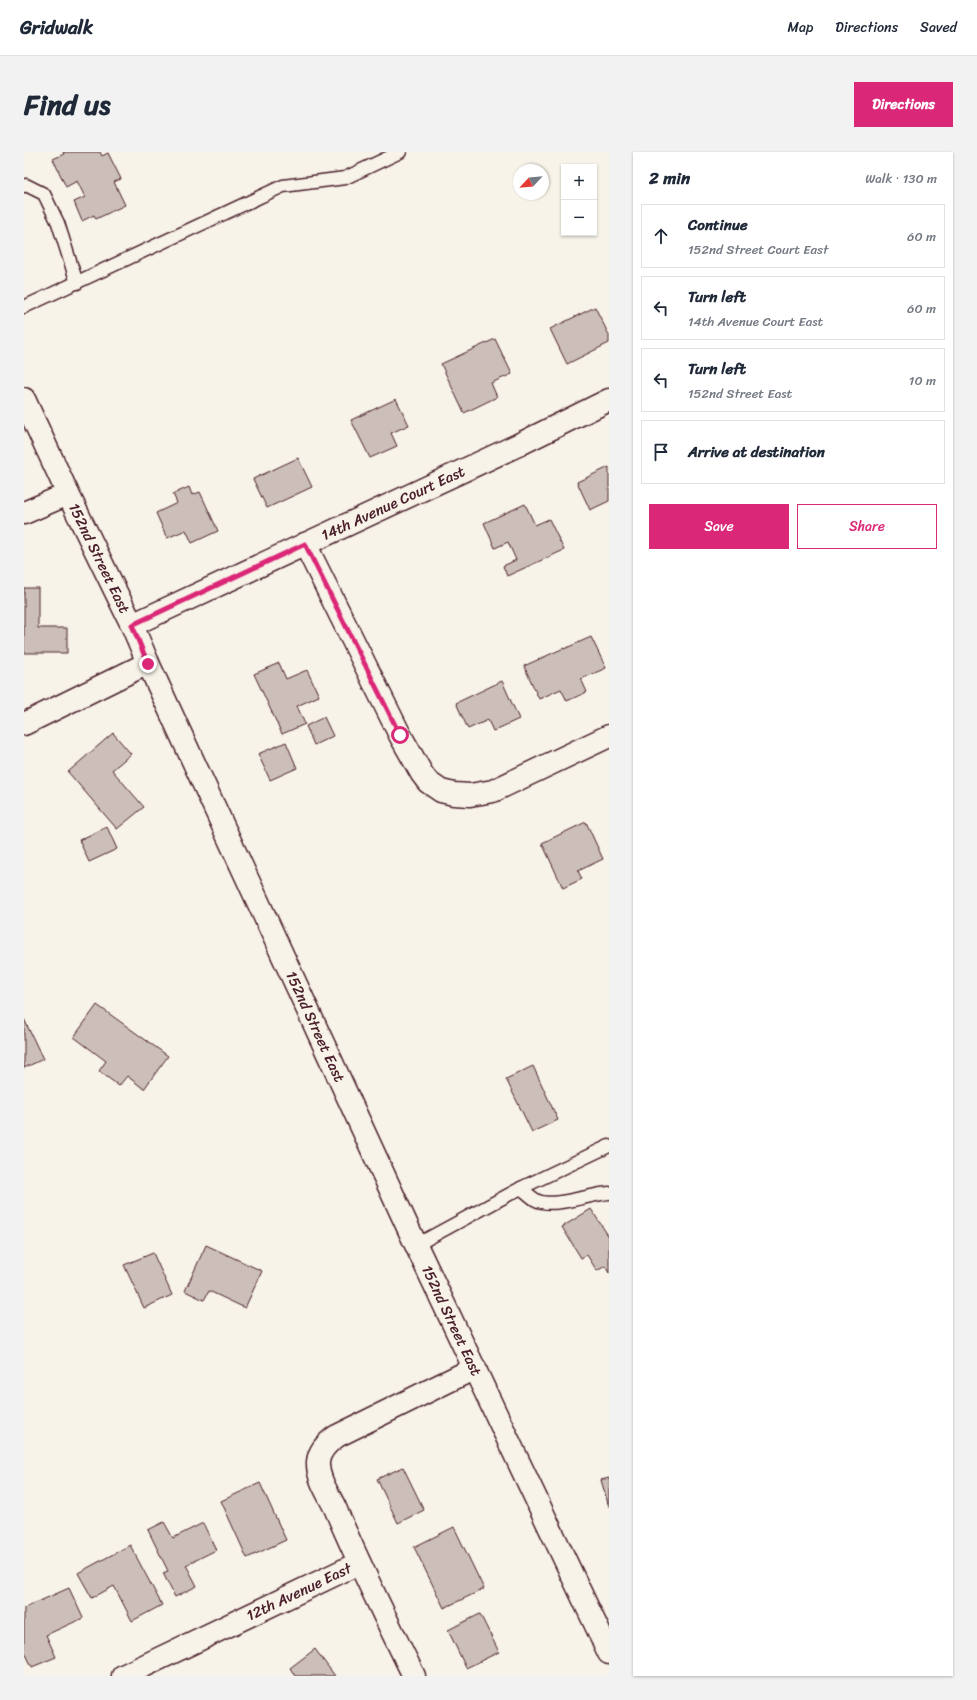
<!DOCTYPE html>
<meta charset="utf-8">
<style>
:root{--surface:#fff;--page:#f2f2f3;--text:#1f2937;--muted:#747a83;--line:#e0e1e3;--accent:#db2777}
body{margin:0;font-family:Sriracha,sans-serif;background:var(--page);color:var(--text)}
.controls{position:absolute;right:12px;top:12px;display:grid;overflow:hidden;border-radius:0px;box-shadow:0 1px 3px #0004}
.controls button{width:36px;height:36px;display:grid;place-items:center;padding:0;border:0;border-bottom:1px solid var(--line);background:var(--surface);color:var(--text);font:20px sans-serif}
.compass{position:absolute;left:489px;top:12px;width:36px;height:36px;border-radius:50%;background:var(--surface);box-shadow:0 1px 3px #0004;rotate:244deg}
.stop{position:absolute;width:12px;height:12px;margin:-9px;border:3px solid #db2777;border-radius:50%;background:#fff}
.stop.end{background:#db2777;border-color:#fff;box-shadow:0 1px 4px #0008}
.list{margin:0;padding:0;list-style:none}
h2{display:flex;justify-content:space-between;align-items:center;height:52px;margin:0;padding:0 16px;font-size:17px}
h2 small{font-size:13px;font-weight:400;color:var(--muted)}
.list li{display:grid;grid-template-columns:26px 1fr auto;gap:12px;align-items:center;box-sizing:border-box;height:64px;margin:0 8px 8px;padding:0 8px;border:1px solid var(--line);border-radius:0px}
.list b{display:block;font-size:15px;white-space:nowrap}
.list p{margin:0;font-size:13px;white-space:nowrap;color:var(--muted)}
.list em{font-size:13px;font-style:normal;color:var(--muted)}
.actions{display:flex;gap:8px;padding:12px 16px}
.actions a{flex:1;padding:9px 0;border:1px solid var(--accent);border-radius:0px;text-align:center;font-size:14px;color:var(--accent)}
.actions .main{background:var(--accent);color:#fff}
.icon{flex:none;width:22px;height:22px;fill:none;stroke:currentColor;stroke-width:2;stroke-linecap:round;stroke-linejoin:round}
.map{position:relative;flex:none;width:585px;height:1524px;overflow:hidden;border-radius:0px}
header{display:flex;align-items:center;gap:24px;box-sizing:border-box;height:56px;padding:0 20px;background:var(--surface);border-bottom:1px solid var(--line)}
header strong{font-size:19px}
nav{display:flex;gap:22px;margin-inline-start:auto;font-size:14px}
.intro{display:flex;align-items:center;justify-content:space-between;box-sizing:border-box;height:96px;padding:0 24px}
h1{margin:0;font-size:28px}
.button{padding:10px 18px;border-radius:0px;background:var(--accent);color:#fff;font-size:14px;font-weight:700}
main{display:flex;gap:24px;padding:0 24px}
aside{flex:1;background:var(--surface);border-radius:0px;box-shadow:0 1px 3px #0004}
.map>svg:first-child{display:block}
.building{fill:#ccbfb9;stroke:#4a1f2b}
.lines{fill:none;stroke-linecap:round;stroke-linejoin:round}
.service-casing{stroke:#4a1f2b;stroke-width:15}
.minor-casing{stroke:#4a1f2b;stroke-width:25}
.secondary-casing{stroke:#4a1f2b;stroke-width:25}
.service{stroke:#f7f3e8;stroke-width:12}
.minor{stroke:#f7f3e8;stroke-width:22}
.secondary{stroke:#f7f3e8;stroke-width:22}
.route{stroke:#db2777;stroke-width:5}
.labels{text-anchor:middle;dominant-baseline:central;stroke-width:4;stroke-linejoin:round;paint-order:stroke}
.street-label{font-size:15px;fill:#4a1f2b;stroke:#f7f3e8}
</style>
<header>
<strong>Gridwalk</strong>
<nav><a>Map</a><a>Directions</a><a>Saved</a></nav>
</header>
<div class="intro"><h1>Find us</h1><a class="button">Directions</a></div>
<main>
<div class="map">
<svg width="585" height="1524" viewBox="0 0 585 1524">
<rect width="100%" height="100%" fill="#f7f3e8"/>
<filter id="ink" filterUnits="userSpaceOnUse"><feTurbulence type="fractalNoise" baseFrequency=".025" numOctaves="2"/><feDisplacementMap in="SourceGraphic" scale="8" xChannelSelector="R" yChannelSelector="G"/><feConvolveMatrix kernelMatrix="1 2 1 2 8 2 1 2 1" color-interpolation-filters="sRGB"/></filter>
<g filter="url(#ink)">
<g class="building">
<polygon points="39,0 76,0 78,4 84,1 97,27 90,30 101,53 72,67 70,63 58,69 50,50 61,45 53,29 42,35 29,7 40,2"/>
<polygon points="571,155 585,183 585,191 543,212 526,177"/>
<polygon points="471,187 488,222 467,231 473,245 440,261 417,212"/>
<polygon points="372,247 385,273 367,281 373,294 346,306 327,268"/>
<polygon points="274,306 288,335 243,356 229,327"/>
<polygon points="585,315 585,349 566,358 553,330"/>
<polygon points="165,335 168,343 176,340 194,379 168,391 162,378 143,386 132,361 153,351 149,342"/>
<polygon points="501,352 511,373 525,367 540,398 483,424 479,414 492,408 484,390 471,396 460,371"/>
<polygon points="0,436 14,436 14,476 43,476 43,501 0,501"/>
<polygon points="567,485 582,516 557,527 563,540 543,549 537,537 515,547 500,514 540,496 540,497"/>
<polygon points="255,511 262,527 283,518 295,544 273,554 281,572 258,582 230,522"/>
<polygon points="478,529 495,567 469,579 464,568 444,577 432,551"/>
<polygon points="300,565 309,584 290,593 282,574"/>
<polygon points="89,581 107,602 88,618 120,655 93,677 44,620"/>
<polygon points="262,590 273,616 246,628 234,602"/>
<polygon points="562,670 579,707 554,719 558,727 539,736 518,691"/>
<polygon points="83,675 93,697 65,710 55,688"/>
<polygon points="73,853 144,904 120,937 103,924 95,934 75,919 82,909 50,885"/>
<polygon points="0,867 19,907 0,916"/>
<polygon points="509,914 534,968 508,980 482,927"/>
<polygon points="567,1057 585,1085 585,1121 581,1114 573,1119 563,1103 557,1106 538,1075"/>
<polygon points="182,1093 238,1119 221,1156 185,1139 180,1148 161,1139"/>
<polygon points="129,1101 148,1143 120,1156 100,1113"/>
<polygon points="379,1315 400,1358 374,1371 353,1327"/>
<polygon points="585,1326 585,1355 577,1328"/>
<polygon points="236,1331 262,1388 223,1406 197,1349"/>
<polygon points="140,1370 149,1386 179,1371 192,1398 162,1413 173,1434 151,1445 139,1421 144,1419 124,1378"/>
<polygon points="430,1375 460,1437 420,1456 390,1395"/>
<polygon points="106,1393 138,1453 108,1469 90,1434 68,1446 54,1421"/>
<polygon points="45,1436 59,1466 22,1483 32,1505 8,1515 0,1498 0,1456"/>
<polygon points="456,1462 475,1500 442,1516 424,1478"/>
<polygon points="291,1497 311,1524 271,1524 266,1516"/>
</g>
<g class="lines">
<defs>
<g id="service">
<polyline points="0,34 2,33 20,42 34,71 53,131"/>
<polyline points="0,155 259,34 321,26 376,0"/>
<path d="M497,1036C502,1040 507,1045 512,1048C528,1057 566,1042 585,1041"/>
<polyline points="392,1093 497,1036 585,994"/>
</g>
<g id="minor">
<polyline points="0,361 44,342"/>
<polyline points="281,392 376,583 398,622 404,630 417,639 430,642 446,643 469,639 585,584"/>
<path id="s1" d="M108,473L494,293L585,248"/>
<polyline points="0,572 124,511"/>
<path id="s2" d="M99,1524L335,1411"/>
<path d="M390,1524C363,1469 336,1415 312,1358C306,1344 293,1327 294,1310C295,1299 304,1290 313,1284L451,1216"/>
</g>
<g id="secondary">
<path id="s3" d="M0,247L44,342L108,473L124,511L392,1093L585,1501"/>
</g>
</defs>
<use href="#service" class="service-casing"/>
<use href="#minor" class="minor-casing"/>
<use href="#secondary" class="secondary-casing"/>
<use href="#service" class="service"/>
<use href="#minor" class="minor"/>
<use href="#secondary" class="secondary"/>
</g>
</g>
<g class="lines" filter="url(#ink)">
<polyline class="route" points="124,512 108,473 281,392 376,583"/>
</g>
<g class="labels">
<g class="street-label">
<text stroke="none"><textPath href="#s1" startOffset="288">14th Avenue Court East</textPath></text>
<text stroke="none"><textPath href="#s3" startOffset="176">152nd Street East</textPath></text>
<text stroke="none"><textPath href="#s3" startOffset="692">152nd Street East</textPath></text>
<text stroke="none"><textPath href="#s3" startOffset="1016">152nd Street East</textPath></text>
<text stroke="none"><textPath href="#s2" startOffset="195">12th Avenue East</textPath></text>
</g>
</g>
</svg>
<div class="controls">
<button>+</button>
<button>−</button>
</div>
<svg class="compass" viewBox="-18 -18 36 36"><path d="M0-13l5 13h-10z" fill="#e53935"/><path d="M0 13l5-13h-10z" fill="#747a83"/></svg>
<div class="stop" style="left:376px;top:583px"></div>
<div class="stop end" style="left:124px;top:512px"></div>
</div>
<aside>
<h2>2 min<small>Walk · 130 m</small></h2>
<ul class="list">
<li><svg class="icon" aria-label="ahead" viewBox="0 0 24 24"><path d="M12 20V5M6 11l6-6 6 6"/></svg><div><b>Continue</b><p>152nd Street Court East</p></div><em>60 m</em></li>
<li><svg class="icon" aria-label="left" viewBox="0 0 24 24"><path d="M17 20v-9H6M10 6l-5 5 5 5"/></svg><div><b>Turn left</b><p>14th Avenue Court East</p></div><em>60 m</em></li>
<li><svg class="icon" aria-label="left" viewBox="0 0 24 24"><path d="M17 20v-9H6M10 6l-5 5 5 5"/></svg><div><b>Turn left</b><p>152nd Street East</p></div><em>10 m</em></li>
<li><svg class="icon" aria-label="arrive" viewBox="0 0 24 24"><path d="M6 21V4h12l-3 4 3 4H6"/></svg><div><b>Arrive at destination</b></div></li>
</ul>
<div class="actions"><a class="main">Save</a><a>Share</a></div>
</aside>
</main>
